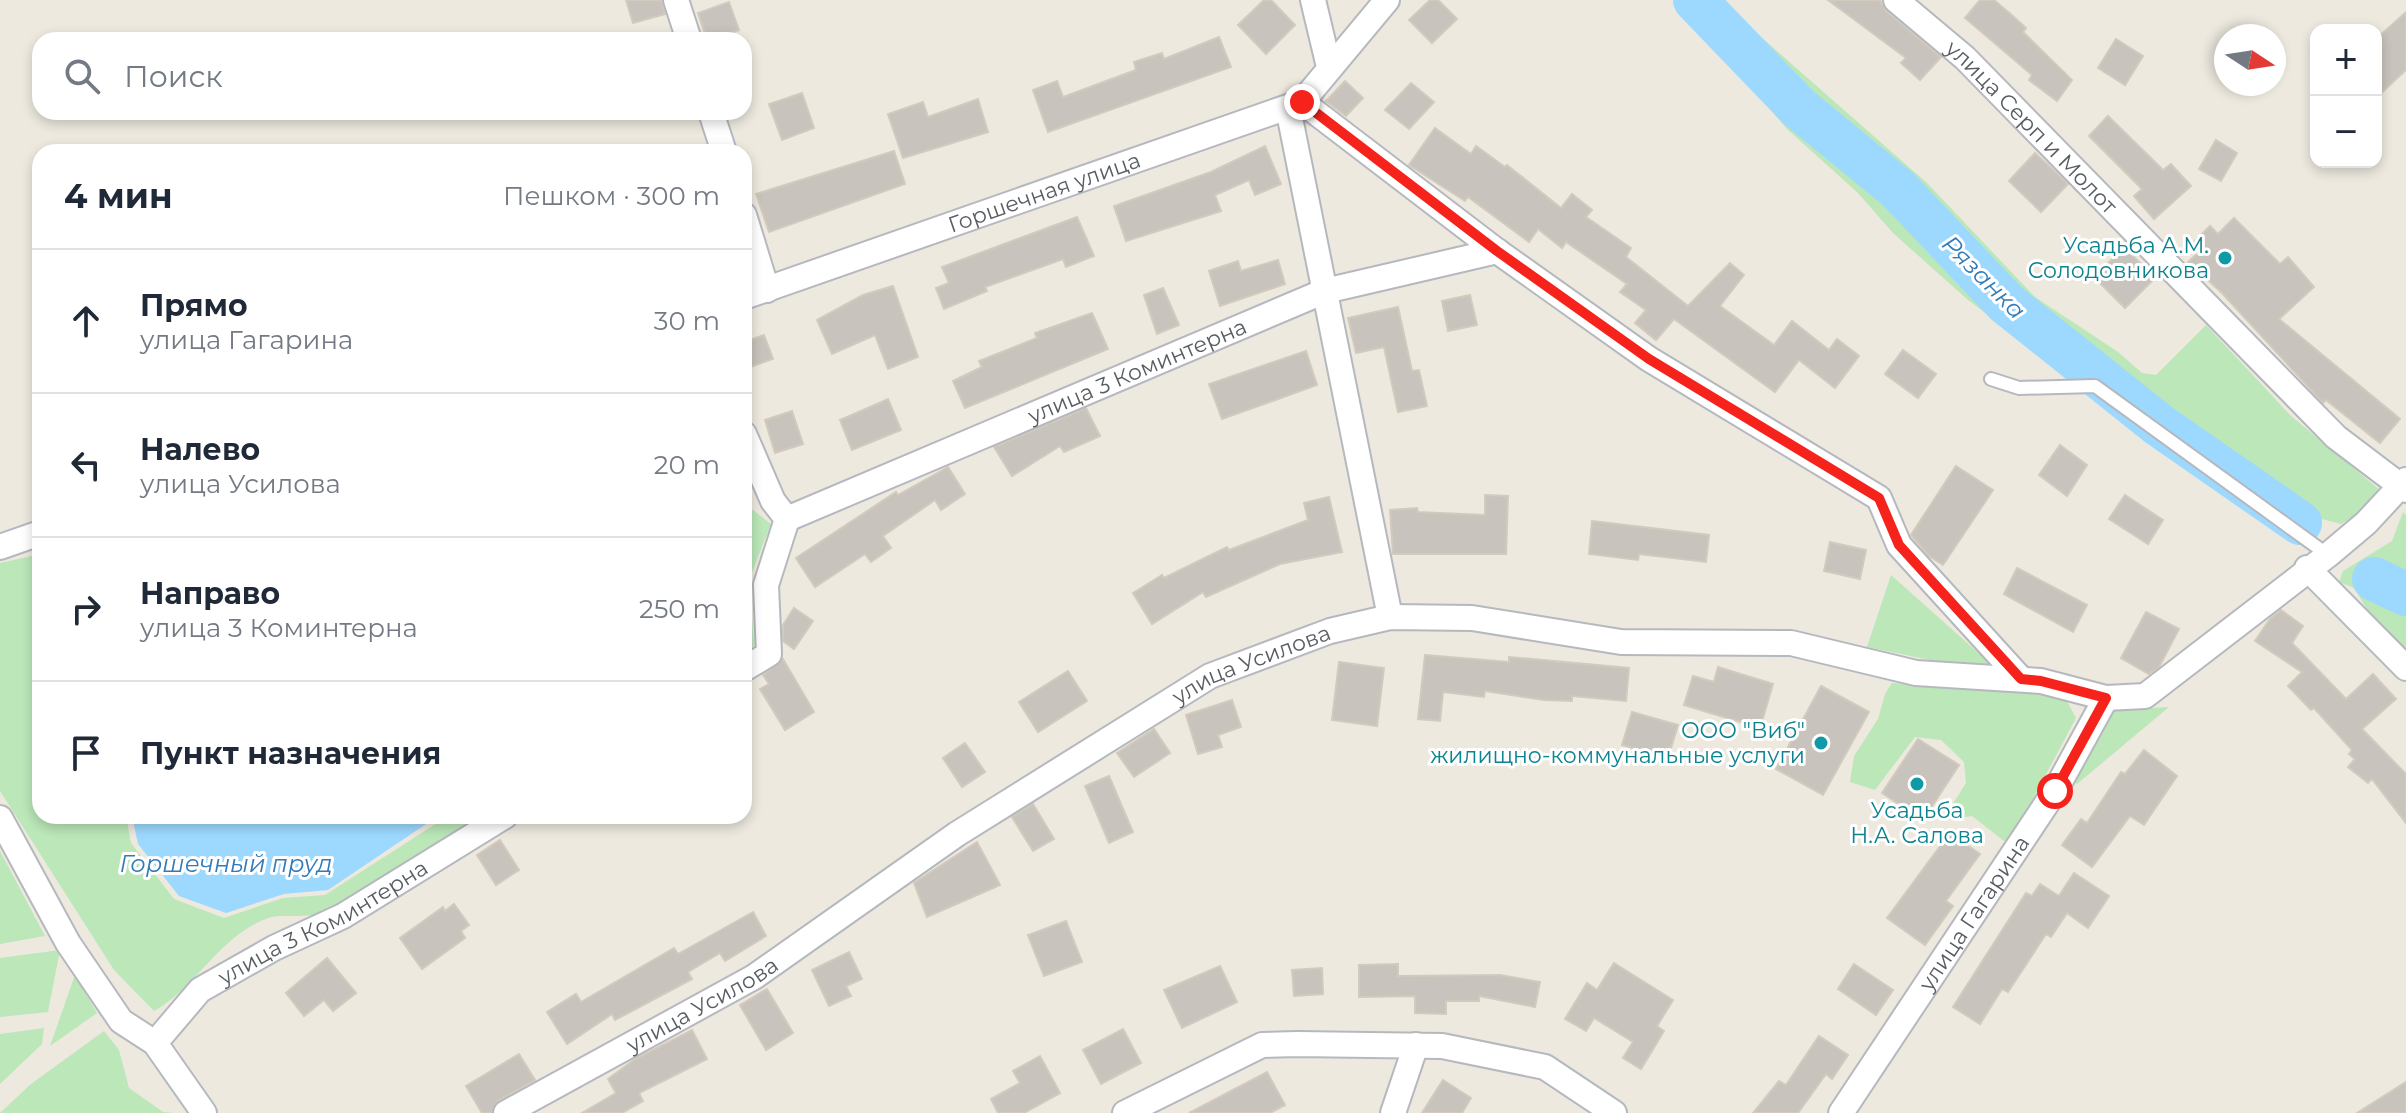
<!DOCTYPE html>
<html lang="ru">
<meta charset="utf-8">
<style>
:root{--surface:#fff;--page:#f6f6f7;--text:#1f2937;--muted:#747a83;--line:#e0e1e3}
body{margin:0;font-family:Montserrat,sans-serif;background:var(--page);color:var(--text)}
.controls{position:absolute;right:24px;top:24px;display:grid;overflow:hidden;border-radius:16px;box-shadow:0 4px 12px #0003}
.controls button{width:72px;height:72px;display:grid;place-items:center;padding:0;border:0;border-bottom:2px solid var(--line);background:var(--surface);color:var(--text);font:40px sans-serif}
.compass{position:absolute;left:2214px;top:24px;width:72px;height:72px;border-radius:50%;background:var(--surface);box-shadow:0 4px 12px #0003;rotate:102deg}
.stop{position:absolute;width:24px;height:24px;margin:-18px;border:6px solid #f6221c;border-radius:50%;background:#fff}
.stop.end{background:#f6221c;border-color:#fff;box-shadow:0 2px 8px #0008}
.list{margin:0;padding:0;list-style:none}
h2{display:flex;justify-content:space-between;align-items:center;height:104px;margin:0;padding:0 32px;font-size:34px}
h2 small{font-size:26px;font-weight:400;color:var(--muted)}
.list li{display:grid;grid-template-columns:52px 1fr auto;gap:24px;align-items:center;box-sizing:border-box;height:144px;padding:0 32px;border-top:2px solid var(--line)}
.list b{display:block;font-size:30px;white-space:nowrap}
.list p{margin:0;font-size:26px;white-space:nowrap;color:var(--muted)}
.list em{font-size:26px;font-style:normal;color:var(--muted)}
.icon{flex:none;width:44px;height:44px;fill:none;stroke:currentColor;stroke-width:2;stroke-linecap:round;stroke-linejoin:round}
.map{position:relative;flex:none;width:2406px;height:1113px;overflow:hidden}
.search{position:absolute;background:var(--surface);box-shadow:0 4px 12px #0003;left:32px;top:32px;width:720px;height:88px;display:flex;align-items:center;gap:20px;box-sizing:border-box;padding:0 28px;border-radius:24px;color:var(--muted);font-size:30px}
.panel{position:absolute;background:var(--surface);box-shadow:0 4px 12px #0003;left:32px;top:144px;width:720px;height:680px;border-radius:24px}
.map>svg:first-child{display:block}
.green{fill:#bbe7b9}
.water{fill:#9dd9ff}
.lines{fill:none;stroke-linecap:round;stroke-linejoin:round}
.river{stroke:#9dd9ff;stroke-width:44}
.building{fill:#c8c3bc;stroke:#d2cabd;stroke-width:2}
.lane-casing{stroke:#b5b8be;stroke-width:16}
.street-casing{stroke:#b5b8be;stroke-width:28}
.lane{stroke:#fff;stroke-width:12}
.street{stroke:#fff;stroke-width:24}
.route{stroke:#f6221c;stroke-width:10}
.culture-dot{fill:#0f9aa8;stroke:#fff;stroke-width:3}
.labels{text-anchor:middle;dominant-baseline:central;stroke-width:6;stroke-linejoin:round;paint-order:stroke}
.street-label{font-size:22px;fill:#585d62;stroke:#fff}
.culture-label{font-size:22px;fill:#0d838f;stroke:#fff;text-anchor:end}
.water-label{font-size:24px;font-style:italic;fill:#337ab8;stroke:#fff}
</style>
<div class="map">
<svg width="2406" height="1113" viewBox="0 0 2406 1113">
<rect width="100%" height="100%" fill="#ede9df"/>
<g class="green">
<polygon points="1676,0 1719,0 1927,183 2035,297 2118,352 2142,373 2156,375 2206,325 2290,415 2387,496 2341,524 2296,512 2267,488 2172,429 2112,374 2070,371 2055,365 1968,300 1893,233 1858,193 1787,129"/>
<polygon points="744,503 771,524 749,580 754,646 744,653"/>
<polygon points="2403,512 2406,515 2406,652 2380,630 2354,588 2339,582 2343,571 2392,541"/>
<path d="M40,554V816H126L131,843L174,899L224,918L283,898L325,895L448,816H488C436,848 385,887 328,911C307,920 282,913 268,918C220,935 196,988 154,1011L114,970L0,791V563Z"/>
<polygon points="1891,575 2003,675 1867,647"/>
<polygon points="1892,683 2054,695 2067,701 2076,718 2027,810 2018,836 2004,841 1972,816 1942,821 1966,783 1964,762 1941,740 1915,737 1875,790 1850,782 1854,756 1878,719 1885,694"/>
<polygon points="2169,707 2077,784 2071,778 2114,710"/>
<polygon points="0,851 45,936 0,944"/>
<polygon points="60,950 48,1012 0,1017 0,958"/>
<polygon points="75,975 97,1013 50,1046"/>
<polygon points="44,1028 42,1044 0,1084 0,1034"/>
<polygon points="104,1031 119,1050 129,1088 163,1112 174,1113 0,1113 31,1084"/>
</g>
<polygon class="water" points="132,816 438,816 328,890 284,894 226,913 179,896 138,844"/>
<g class="lines">
<g class="river">
<polyline points="1695,0 1799,108 1898,189 2006,303 2159,425 2300,523"/>
<polyline points="2374,579 2406,594"/>
</g>
</g>
<g class="building">
<polygon points="626,0 661,0 665,14 633,23"/>
<polygon points="1264,0 1271,0 1295,25 1266,54 1238,25"/>
<polygon points="1430,0 1438,0 1457,19 1432,43 1409,20"/>
<polygon points="1828,0 1880,0 1886,11 1941,57 1920,80 1901,63 1906,58"/>
<polygon points="1980,0 1994,0 2014,17 2026,28 2023,32 2072,80 2057,101 2029,80 2032,75 1965,18"/>
<polygon points="729,2 739,30 707,40 698,13"/>
<polygon points="2406,12 2406,70 2376,98 2376,39"/>
<polygon points="1219,37 1231,67 1048,132 1033,90 1057,81 1063,97 1136,70 1134,62 1162,53 1164,59"/>
<polygon points="2116,39 2143,56 2125,85 2098,68"/>
<polygon points="1345,81 1363,98 1346,116 1326,101"/>
<polygon points="1411,83 1434,102 1409,129 1385,110"/>
<polygon points="802,93 814,128 782,140 769,104"/>
<polygon points="978,99 988,132 903,158 888,114 923,102 928,117"/>
<polygon points="2108,116 2163,170 2171,164 2191,186 2154,219 2134,196 2142,189 2089,136"/>
<polygon points="1435,128 1471,154 1476,146 1505,167 1507,165 1561,208 1572,194 1592,210 1586,217 1631,248 1626,257 1688,306 1730,263 1744,275 1720,306 1774,345 1792,321 1829,350 1837,339 1859,356 1835,388 1799,360 1775,392 1674,319 1656,340 1635,323 1646,310 1620,292 1627,284 1566,242 1562,248 1538,229 1529,242 1468,197 1465,201 1409,165"/>
<polygon points="2216,140 2237,153 2221,181 2199,169"/>
<polygon points="1265,146 1281,184 1255,195 1249,180 1215,195 1221,211 1126,241 1114,206 1211,172"/>
<polygon points="894,151 905,184 769,232 756,194"/>
<polygon points="2035,153 2068,184 2041,212 2009,181"/>
<polygon points="1077,217 1094,256 1066,267 1063,259 985,287 987,291 944,309 936,288 949,283 942,267"/>
<polygon points="2234,218 2280,264 2288,257 2314,287 2279,319 2400,419 2380,443 2326,400 2323,403 2222,293 2188,262 2198,253 2190,246 2210,226 2218,234"/>
<polygon points="2124,247 2155,278 2125,308 2094,277"/>
<polygon points="1278,260 1285,284 1220,306 1209,271 1238,261 1241,271"/>
<polygon points="893,286 918,357 888,369 875,335 832,354 817,320 863,295"/>
<polygon points="1163,288 1179,325 1157,334 1144,295"/>
<polygon points="1470,295 1477,325 1448,331 1442,301"/>
<polygon points="1398,307 1412,371 1419,370 1427,406 1398,412 1384,347 1356,353 1348,318"/>
<polygon points="1092,313 1108,349 965,408 953,381 982,367 979,361 1037,338 1035,333"/>
<polygon points="764,335 773,359 744,369 744,342"/>
<polygon points="1903,350 1936,374 1918,398 1885,374"/>
<polygon points="1306,351 1317,385 1222,419 1209,384"/>
<polygon points="888,399 901,430 852,450 840,420"/>
<polygon points="1086,408 1100,436 1064,452 1060,446 1012,476 994,447"/>
<polygon points="792,411 803,444 775,453 765,420"/>
<polygon points="2060,445 2087,465 2067,496 2039,475"/>
<polygon points="1956,466 1993,490 1943,565 1929,556 1911,535"/>
<polygon points="948,467 965,494 941,510 935,500 883,536 891,548 871,562 865,554 815,587 796,558 896,492 898,495"/>
<polygon points="1485,495 1508,496 1506,554 1393,554 1390,510 1417,508 1418,512 1485,515"/>
<polygon points="2125,495 2163,520 2148,544 2109,519"/>
<polygon points="1329,497 1342,552 1280,564 1206,597 1203,592 1152,624 1133,593 1162,575 1164,578 1227,547 1229,550 1308,520 1304,503"/>
<polygon points="1592,521 1709,535 1706,562 1639,554 1638,560 1589,554"/>
<polygon points="1830,542 1866,550 1860,579 1824,571"/>
<polygon points="2017,568 2087,605 2073,632 2004,594"/>
<polygon points="794,608 813,621 794,649 783,641 783,625"/>
<polygon points="2281,610 2303,626 2292,643 2346,699 2373,674 2396,699 2362,729 2406,774 2406,823 2372,779 2368,783 2348,767 2355,759 2349,754 2352,750 2314,708 2311,710 2288,686 2302,672 2255,641 2270,619"/>
<polygon points="2146,612 2179,629 2159,667 2149,674 2121,658"/>
<polygon points="1425,655 1509,662 1509,657 1629,668 1626,701 1572,696 1572,701 1544,700 1485,691 1484,697 1443,692 1440,721 1418,719"/>
<polygon points="783,659 814,712 785,730 760,689 769,684 763,675"/>
<polygon points="1339,662 1384,668 1377,726 1332,720"/>
<polygon points="1718,667 1773,684 1760,728 1684,705 1693,676 1714,682"/>
<polygon points="1068,671 1087,701 1038,732 1019,702"/>
<polygon points="1821,686 1869,712 1823,795 1776,769"/>
<polygon points="1232,700 1241,727 1218,735 1222,747 1198,754 1186,715"/>
<polygon points="1632,712 1678,725 1668,758 1622,745"/>
<polygon points="1154,729 1170,753 1134,777 1117,753"/>
<polygon points="1918,739 1959,765 1923,820 1882,793"/>
<polygon points="965,743 985,772 962,787 943,758"/>
<polygon points="2144,750 2177,776 2144,825 2130,816 2092,867 2062,845 2081,819 2087,823 2121,772 2125,774"/>
<polygon points="1109,776 1133,832 1109,843 1085,786"/>
<polygon points="1033,804 1054,839 1033,851 1012,817"/>
<polygon points="1950,833 1980,854 1946,901 1953,906 1925,945 1887,918"/>
<polygon points="500,840 519,870 496,885 477,855"/>
<polygon points="977,842 1000,885 927,917 914,883"/>
<polygon points="2074,873 2109,896 2088,928 2067,913 2051,937 2046,934 2008,992 2002,989 1980,1024 1953,1007 2026,893 2032,896 2040,884 2059,896"/>
<polygon points="454,904 469,925 461,931 465,938 422,969 400,938 443,907 445,911"/>
<polygon points="753,912 766,936 725,961 720,953 688,972 692,979 615,1020 612,1014 567,1044 547,1012 576,994 581,1002 674,948 678,954"/>
<polygon points="1066,921 1082,962 1044,976 1028,935"/>
<polygon points="849,952 862,979 846,986 851,996 829,1006 812,970"/>
<polygon points="327,958 356,993 333,1011 324,1000 304,1016 286,993"/>
<polygon points="1614,963 1673,1000 1657,1026 1664,1031 1641,1069 1623,1058 1633,1042 1594,1018 1586,1031 1565,1019 1587,983 1597,990"/>
<polygon points="1398,964 1398,976 1500,975 1540,982 1535,1007 1479,996 1479,1001 1446,1001 1446,1014 1415,1013 1415,996 1359,997 1359,965"/>
<polygon points="1854,964 1893,990 1876,1015 1838,989"/>
<polygon points="1220,966 1237,1002 1182,1028 1164,990"/>
<polygon points="1322,968 1323,994 1294,996 1292,970"/>
<polygon points="767,989 793,1033 766,1050 740,1005"/>
<polygon points="1123,1029 1141,1063 1101,1084 1083,1050"/>
<polygon points="692,1030 707,1059 639,1093 643,1101 622,1113 582,1113 616,1093 608,1079 635,1059"/>
<polygon points="1819,1036 1848,1055 1832,1079 1826,1074 1798,1113 1753,1113 1779,1081 1786,1085"/>
<polygon points="519,1054 535,1080 499,1100 491,1113 482,1113 466,1086"/>
<polygon points="1040,1056 1060,1093 1024,1113 998,1113 991,1099 1020,1083 1013,1071"/>
<polygon points="1267,1072 1285,1105 1270,1113 1189,1113"/>
<polygon points="1443,1080 1471,1098 1462,1113 1422,1113"/>
<polygon points="2406,1082 2406,1113 2357,1113"/>
</g>
<g class="lines">
<defs>
<polyline id="lane" points="1991,379 2019,388 2095,386 2328,555"/>
<g id="street">
<polyline points="676,0 689,40"/>
<polyline points="1313,0 1329,67"/>
<path id="s1" d="M1896,0L1965,58L2336,437L2406,490"/>
<polyline points="1302,102 1497,251 1649,359 1879,498 1899,545 2021,679"/>
<polyline points="1288,108 1390,617"/>
<polyline points="711,112 724,152"/>
<polyline points="744,215 767,290"/>
<path id="s2" d="M744,297L1302,102L1387,0"/>
<path id="s3" d="M744,434L773,501L787,519L1325,291L1497,251"/>
<polyline points="0,547 40,533"/>
<polyline points="2307,568 2406,668"/>
<polyline points="744,669 769,654 766,585 787,519"/>
<polyline points="0,818 68,943 121,1021 155,1043 204,1113"/>
<path id="s4" d="M155,1043L200,990L274,948L343,916L505,816"/>
<path id="s5" d="M506,1113L754,977L957,834L1210,676L1330,631L1390,617L1472,618L1621,642L1791,643L1916,673L2041,681L2106,698"/>
<polyline points="1125,1113 1262,1045 1297,1044 1442,1046 1545,1067 1614,1113"/>
<polyline points="1393,1113 1416,1045"/>
<path id="s6" d="M1841,1113L2055,791L2106,698L2145,696L2328,555L2366,523L2406,480"/>
</g>
</defs>
<use href="#lane" class="lane-casing"/>
<use href="#street" class="street-casing"/>
<use href="#lane" class="lane"/>
<use href="#street" class="street"/>
</g>
<g class="lines">
<polyline class="route" points="1302,102 1497,251 1649,359 1879,498 1899,545 2021,679 2041,681 2106,698 2055,791"/>
</g>
<g class="culture-dot">
<circle cx="2225" cy="258" r="8"/>
<circle cx="1821" cy="743" r="8"/>
<circle cx="1917" cy="784" r="8"/>
</g>
<g class="labels">
<g class="street-label">
<text stroke="none"><textPath href="#s1" startOffset="186">улица Серп и Молот</textPath></text>
<text stroke="none"><textPath href="#s2" startOffset="318">Горшечная улица</textPath></text>
<text stroke="none"><textPath href="#s3" startOffset="476">улица 3 Коминтерна</textPath></text>
<text stroke="none"><textPath href="#s5" startOffset="872">улица Усилова</textPath></text>
<text stroke="none"><textPath href="#s6" startOffset="240">улица Гагарина</textPath></text>
<text stroke="none"><textPath href="#s4" startOffset="210">улица 3 Коминтерна</textPath></text>
<text stroke="none"><textPath href="#s5" startOffset="224">улица Усилова</textPath></text>
</g>
<g class="culture-label">
<text x="2209" y="245">Усадьба А.М.<tspan x="2209" dy="25">Солодовникова</tspan></text>
<text x="1805" y="730">ООО "Виб"<tspan x="1805" dy="25">жилищно-коммунальные услуги</tspan></text>
<text x="1917" y="810" text-anchor="middle">Усадьба<tspan x="1917" dy="25">Н.А. Салова</tspan></text>
</g>
<g class="water-label">
<text transform="translate(1984 277) rotate(45)">Рязанка</text>
<text x="226" y="863">Горшечный пруд</text>
</g>
</g>
</svg>
<div class="controls">
<button>+</button>
<button>−</button>
</div>
<svg class="compass" viewBox="-18 -18 36 36"><path d="M0-13l5 13h-10z" fill="#e53935"/><path d="M0 13l5-13h-10z" fill="#747a83"/></svg>
<div class="stop" style="left:2055px;top:791px"></div>
<div class="stop end" style="left:1302px;top:102px"></div>
<div class="search"><svg class="icon" aria-label="search" viewBox="0 0 24 24"><circle cx="10" cy="10" r="6"/><path d="M15 15l6 6"/></svg>Поиск</div>
<section class="panel">
<h2>4 мин<small>Пешком · 300 m</small></h2>
<ul class="list">
<li><svg class="icon" aria-label="ahead" viewBox="0 0 24 24"><path d="M12 20V5M6 11l6-6 6 6"/></svg><div><b>Прямо</b><p>улица Гагарина</p></div><em>30 m</em></li>
<li><svg class="icon" aria-label="left" viewBox="0 0 24 24"><path d="M17 20v-9H6M10 6l-5 5 5 5"/></svg><div><b>Налево</b><p>улица Усилова</p></div><em>20 m</em></li>
<li><svg class="icon" aria-label="right" viewBox="0 0 24 24"><path d="M7 20v-9h11M14 6l5 5-5 5"/></svg><div><b>Направо</b><p>улица 3 Коминтерна</p></div><em>250 m</em></li>
<li><svg class="icon" aria-label="arrive" viewBox="0 0 24 24"><path d="M6 21V4h12l-3 4 3 4H6"/></svg><div><b>Пункт назначения</b></div></li>
</ul>
</section>
</div>
